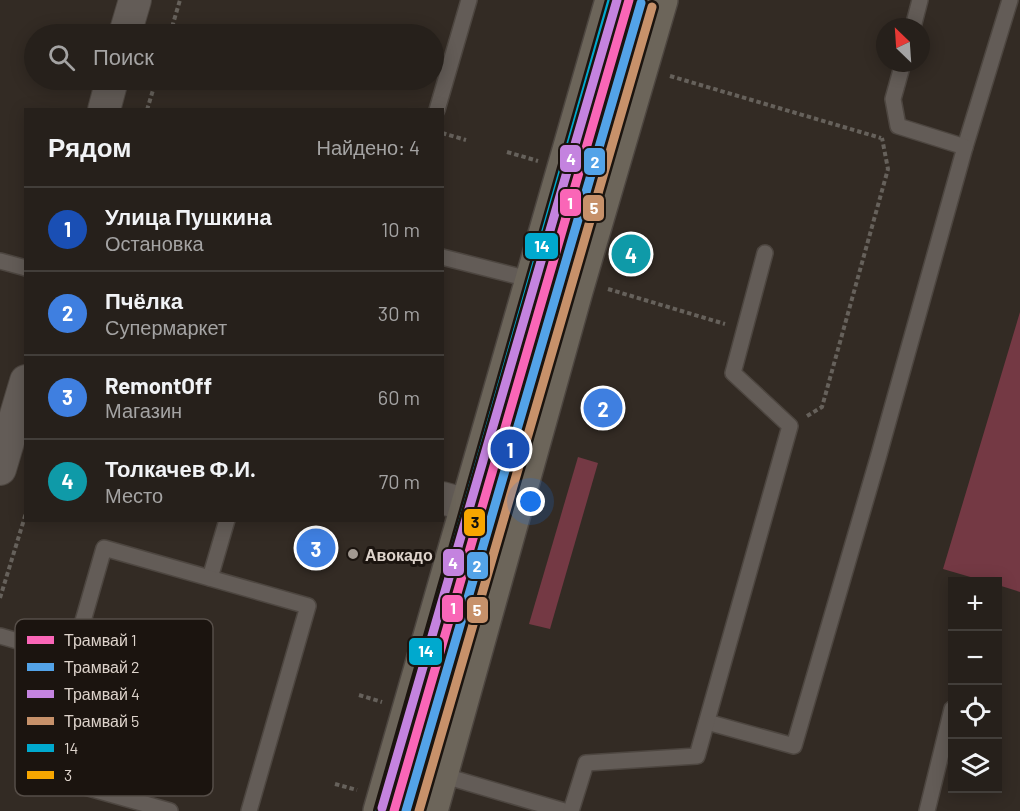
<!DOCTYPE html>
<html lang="ru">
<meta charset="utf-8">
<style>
:root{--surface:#26201b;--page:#2e2824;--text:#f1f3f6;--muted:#a4a3a3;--line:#423e3a;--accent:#a29991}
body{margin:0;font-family:Barlow,sans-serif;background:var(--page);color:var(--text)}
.controls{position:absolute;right:18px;bottom:18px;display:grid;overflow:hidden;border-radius:0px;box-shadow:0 3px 15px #0003}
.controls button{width:54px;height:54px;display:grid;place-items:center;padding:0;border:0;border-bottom:2px solid var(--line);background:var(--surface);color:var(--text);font:30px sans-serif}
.compass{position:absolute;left:876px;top:18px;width:54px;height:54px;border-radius:50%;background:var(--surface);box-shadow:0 3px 15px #0003;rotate:335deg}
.you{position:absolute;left:531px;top:502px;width:21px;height:21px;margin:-15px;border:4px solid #fff;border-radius:50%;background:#1a73e8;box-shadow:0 0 0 9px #1a73e833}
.badge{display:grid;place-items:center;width:39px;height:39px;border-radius:50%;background:var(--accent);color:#fff;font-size:20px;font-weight:700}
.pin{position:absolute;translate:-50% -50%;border:3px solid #fff;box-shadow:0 2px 6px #0006}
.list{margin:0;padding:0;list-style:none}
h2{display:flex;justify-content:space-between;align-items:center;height:78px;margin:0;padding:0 24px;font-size:26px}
h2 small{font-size:20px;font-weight:400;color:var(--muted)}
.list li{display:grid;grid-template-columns:39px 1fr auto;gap:18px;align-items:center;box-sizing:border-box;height:84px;padding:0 24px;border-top:2px solid var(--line)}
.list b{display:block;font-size:22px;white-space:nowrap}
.list p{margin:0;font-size:20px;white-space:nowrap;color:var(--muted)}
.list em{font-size:20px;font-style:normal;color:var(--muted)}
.icon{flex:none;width:33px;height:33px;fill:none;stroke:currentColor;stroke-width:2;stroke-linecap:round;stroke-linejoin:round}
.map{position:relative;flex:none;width:1020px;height:811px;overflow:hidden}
.search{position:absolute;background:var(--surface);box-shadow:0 3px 15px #0003;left:24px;top:24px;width:420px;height:66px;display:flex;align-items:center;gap:15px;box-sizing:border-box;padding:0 21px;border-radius:33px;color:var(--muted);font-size:22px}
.panel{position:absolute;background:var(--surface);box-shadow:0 3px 15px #0003;left:24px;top:108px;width:420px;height:414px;border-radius:0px}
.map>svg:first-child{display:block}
.green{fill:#743944}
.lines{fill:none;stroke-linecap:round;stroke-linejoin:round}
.lane-casing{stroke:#4d4640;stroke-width:18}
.street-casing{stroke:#4d4640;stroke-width:34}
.primary-casing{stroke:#4d4640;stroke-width:36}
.path{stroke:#66615b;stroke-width:4;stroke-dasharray:4.5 3;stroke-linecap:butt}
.lane{stroke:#635c57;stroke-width:15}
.street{stroke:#635c57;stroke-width:32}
.primary{stroke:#6c655a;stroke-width:33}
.bus-1-casing{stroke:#1b140f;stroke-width:14}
.bus-2-casing{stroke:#1b140f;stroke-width:14}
.bus-1{stroke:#00a9ce;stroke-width:9}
.bus-2{stroke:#f7a600;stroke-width:9}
.tram-1-casing{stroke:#1b140f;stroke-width:14}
.tram-2-casing{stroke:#1b140f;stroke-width:14}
.tram-3-casing{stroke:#1b140f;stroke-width:14}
.tram-4-casing{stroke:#1b140f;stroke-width:14}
.tram-1{stroke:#fa66b7;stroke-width:9}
.tram-2{stroke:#53a3e8;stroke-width:9}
.tram-3{stroke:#c483df;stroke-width:9}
.tram-4{stroke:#c7916a;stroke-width:9}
.poi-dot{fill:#a29991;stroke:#1b140f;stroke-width:2}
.labels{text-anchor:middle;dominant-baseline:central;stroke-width:6;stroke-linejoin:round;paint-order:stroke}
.poi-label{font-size:16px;font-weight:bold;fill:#ded4cc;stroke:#1b140f;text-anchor:start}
.key{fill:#1b140f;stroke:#564e48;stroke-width:1.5}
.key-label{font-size:16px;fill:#ded4cc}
.line-badge{stroke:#1b140f;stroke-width:2}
.badge-label{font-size:16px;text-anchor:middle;font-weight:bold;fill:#fff}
.pale-badge-label{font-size:16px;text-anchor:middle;font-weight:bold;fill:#111}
</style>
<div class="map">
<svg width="1020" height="811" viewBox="0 0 1020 811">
<rect width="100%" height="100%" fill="#332b24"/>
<g class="green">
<polygon points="1020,312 1020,592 998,585 998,582 984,581 943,569"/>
<polygon points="578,457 598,463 550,629 529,624"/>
</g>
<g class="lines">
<defs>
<g id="lane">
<polyline points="913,27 920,0"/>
<polyline points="437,110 469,0"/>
<polyline points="965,147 1010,0"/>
<polyline points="442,257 576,291"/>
<polyline points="0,261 26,268"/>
<polyline points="210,578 227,520"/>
<polyline points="0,636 73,657"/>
<polyline points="707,722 794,746 878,458 965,147 898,126 893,99 903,63"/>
<polyline points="394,761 564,811"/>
<polyline points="170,811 39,774 104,548 308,606 249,811"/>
<polyline points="571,811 586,763 697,756 790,426 733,373 765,253"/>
<polyline points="927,811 952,709"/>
</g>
<g id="street">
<polyline points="125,34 135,0"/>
<polyline points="104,110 112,80"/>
<polyline points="0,469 26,381"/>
<polyline points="442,498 512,517"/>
</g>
<g id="primary">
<polyline points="380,811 612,0"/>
<polyline points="431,811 576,291 661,0"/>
</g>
</defs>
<use href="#lane" class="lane-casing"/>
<use href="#street" class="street-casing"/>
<use href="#primary" class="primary-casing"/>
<g class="path">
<polyline points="170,34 180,0"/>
<polyline points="670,76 881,138"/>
<polyline points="147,110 156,80"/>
<polyline points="442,133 466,140"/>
<polyline points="507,152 538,161"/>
<polyline points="608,289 725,324"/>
<polyline points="807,416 822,407 888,169 882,138"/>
<polyline points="0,598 26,513"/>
<polyline points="359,695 382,702"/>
<polyline points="335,784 357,790"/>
</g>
<use href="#lane" class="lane"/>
<use href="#street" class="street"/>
<use href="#primary" class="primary"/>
<defs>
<polyline id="bus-1" points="380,811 612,0"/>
<polyline id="bus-2" points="392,811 624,3"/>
</defs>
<use href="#bus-1" class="bus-1-casing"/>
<use href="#bus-2" class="bus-2-casing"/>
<use href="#bus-1" class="bus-1"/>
<use href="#bus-2" class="bus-2"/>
<defs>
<polyline id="tram-1" points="394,811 629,0"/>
<polyline id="tram-2" points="406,811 641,3"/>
<polyline id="tram-3" points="382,808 617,0"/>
<polyline id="tram-4" points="419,811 652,7"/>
</defs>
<use href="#tram-1" class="tram-1-casing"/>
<use href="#tram-2" class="tram-2-casing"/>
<use href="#tram-3" class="tram-3-casing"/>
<use href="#tram-4" class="tram-4-casing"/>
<use href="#tram-1" class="tram-1"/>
<use href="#tram-2" class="tram-2"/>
<use href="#tram-3" class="tram-3"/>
<use href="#tram-4" class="tram-4"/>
</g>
<circle class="poi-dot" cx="353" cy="554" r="6"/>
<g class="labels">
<g class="poi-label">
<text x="365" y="554">Авокадо</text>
</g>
</g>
<rect x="15" y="619" width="198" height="177" rx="9" class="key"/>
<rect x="27" y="636" width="27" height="8" fill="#fa66b7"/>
<rect x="27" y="663" width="27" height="8" fill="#53a3e8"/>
<rect x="27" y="690" width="27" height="8" fill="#c483df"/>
<rect x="27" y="717" width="27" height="8" fill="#c7916a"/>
<rect x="27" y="744" width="27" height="8" fill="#00a9ce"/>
<rect x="27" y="771" width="27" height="8" fill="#f7a600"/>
<g class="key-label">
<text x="64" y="646">Трамвай 1</text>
<text x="64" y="673">Трамвай 2</text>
<text x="64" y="700">Трамвай 4</text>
<text x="64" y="727">Трамвай 5</text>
<text x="64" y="754">14</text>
<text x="64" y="781">3</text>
</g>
<g class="line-badge">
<rect x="559" y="144" width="23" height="29" rx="6" fill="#c483df"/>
<rect x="583" y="147" width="23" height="29" rx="6" fill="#53a3e8"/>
<rect x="559" y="188" width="23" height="29" rx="6" fill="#fa66b7"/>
<rect x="582" y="194" width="23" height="28" rx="6" fill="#c7916a"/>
<rect x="524" y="232" width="35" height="28" rx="6" fill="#00a9ce"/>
<rect x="463" y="508" width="23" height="29" rx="6" fill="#f7a600"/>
<rect x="442" y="548" width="23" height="29" rx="6" fill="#c483df"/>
<rect x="466" y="551" width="23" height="29" rx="6" fill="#53a3e8"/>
<rect x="441" y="594" width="23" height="29" rx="6" fill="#fa66b7"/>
<rect x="466" y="596" width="23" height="28" rx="6" fill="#c7916a"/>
<rect x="408" y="637" width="35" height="29" rx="6" fill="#00a9ce"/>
</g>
<g class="badge-label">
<text x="571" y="165">4</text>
<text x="595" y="168">2</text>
<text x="570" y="209">1</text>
<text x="594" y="214">5</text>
<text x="542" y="252">14</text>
<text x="453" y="569">4</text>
<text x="477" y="572">2</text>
<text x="453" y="614">1</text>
<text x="477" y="616">5</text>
<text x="426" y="657">14</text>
</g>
<g class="pale-badge-label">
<text x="475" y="528">3</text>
</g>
</svg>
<div class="controls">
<button>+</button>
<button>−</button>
<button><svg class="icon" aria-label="locate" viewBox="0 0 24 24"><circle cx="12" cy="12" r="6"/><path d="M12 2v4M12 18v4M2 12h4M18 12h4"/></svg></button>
<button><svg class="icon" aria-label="layers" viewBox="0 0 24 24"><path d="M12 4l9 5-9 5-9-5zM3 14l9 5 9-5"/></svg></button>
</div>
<svg class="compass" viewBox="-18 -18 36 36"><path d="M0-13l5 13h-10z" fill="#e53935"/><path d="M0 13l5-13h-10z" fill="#a4a3a3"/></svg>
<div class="you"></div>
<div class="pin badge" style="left:510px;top:449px;background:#1a4fb4">1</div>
<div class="pin badge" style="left:603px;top:408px;background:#3f7fe0">2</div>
<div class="pin badge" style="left:316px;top:548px;background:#3f7fe0">3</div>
<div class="pin badge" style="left:631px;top:254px;background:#0f9aa8">4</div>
<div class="search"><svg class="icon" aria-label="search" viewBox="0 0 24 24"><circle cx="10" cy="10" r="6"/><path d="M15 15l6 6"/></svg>Поиск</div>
<section class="panel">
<h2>Рядом<small>Найдено: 4</small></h2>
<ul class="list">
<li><span class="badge" style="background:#1a4fb4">1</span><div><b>Улица Пушкина</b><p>Остановка</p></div><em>10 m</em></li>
<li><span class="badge" style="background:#3f7fe0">2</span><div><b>Пчёлка</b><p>Супермаркет</p></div><em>30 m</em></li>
<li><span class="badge" style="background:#3f7fe0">3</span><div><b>RemontOff</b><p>Магазин</p></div><em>60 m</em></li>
<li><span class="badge" style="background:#0f9aa8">4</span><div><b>Толкачев Ф.И.</b><p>Место</p></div><em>70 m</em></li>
</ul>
</section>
</div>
